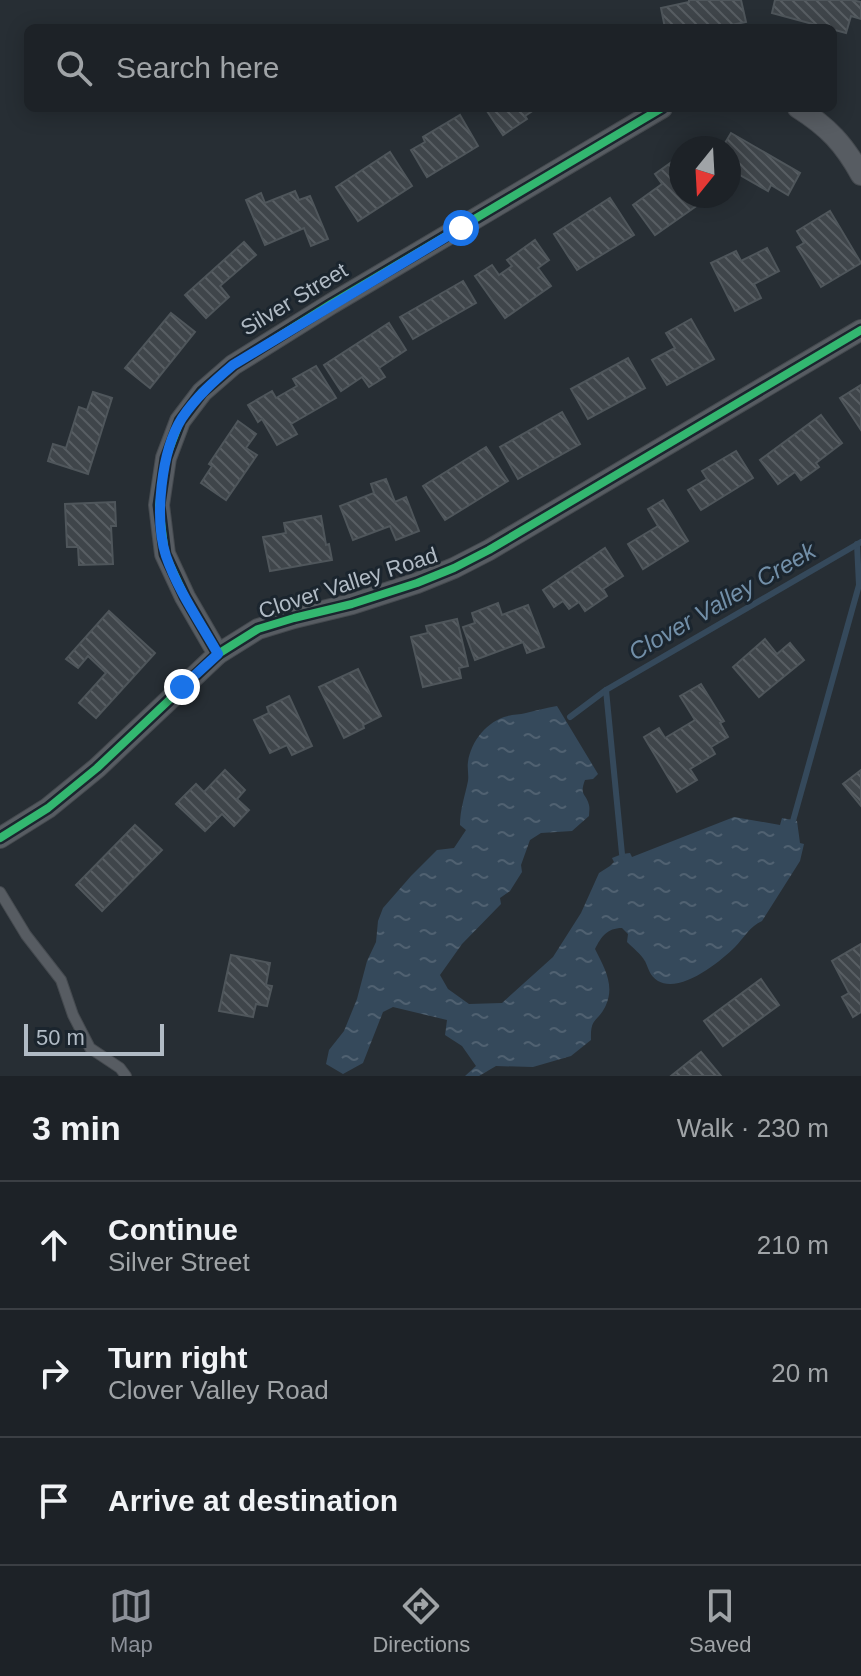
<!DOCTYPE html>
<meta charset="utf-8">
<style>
:root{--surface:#1d2227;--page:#252a2f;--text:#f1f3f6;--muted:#a0a4a7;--line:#3b3f44;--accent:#8c9099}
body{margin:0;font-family:Helvetica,sans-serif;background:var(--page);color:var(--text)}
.compass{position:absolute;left:669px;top:136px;width:72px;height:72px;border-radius:50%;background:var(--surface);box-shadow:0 4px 20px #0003;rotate:198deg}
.scale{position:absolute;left:24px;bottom:20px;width:140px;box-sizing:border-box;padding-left:8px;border:4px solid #b1bbc5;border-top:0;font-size:22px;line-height:28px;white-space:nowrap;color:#b1bbc5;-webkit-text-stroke:6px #1b252e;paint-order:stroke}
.stop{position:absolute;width:24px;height:24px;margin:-18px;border:6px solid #1a73e8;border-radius:50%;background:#fff}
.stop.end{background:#1a73e8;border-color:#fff;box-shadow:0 2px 8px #0008}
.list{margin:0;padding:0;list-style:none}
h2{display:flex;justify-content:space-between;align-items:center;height:104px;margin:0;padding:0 32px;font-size:34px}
h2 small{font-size:26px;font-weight:400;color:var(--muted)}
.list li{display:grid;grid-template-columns:52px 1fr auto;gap:24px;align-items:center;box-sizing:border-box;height:128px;padding:0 32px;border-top:2px solid var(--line)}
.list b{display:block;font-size:30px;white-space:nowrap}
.list p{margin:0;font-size:26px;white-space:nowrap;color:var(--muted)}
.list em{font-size:26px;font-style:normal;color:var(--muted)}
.icon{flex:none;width:44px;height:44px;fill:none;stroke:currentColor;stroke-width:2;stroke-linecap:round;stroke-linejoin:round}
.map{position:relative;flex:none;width:861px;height:1076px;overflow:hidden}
.search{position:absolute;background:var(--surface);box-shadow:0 4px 20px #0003;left:24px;right:24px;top:24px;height:88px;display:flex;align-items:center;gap:20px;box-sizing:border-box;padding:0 28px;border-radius:12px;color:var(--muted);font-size:30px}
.sheet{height:488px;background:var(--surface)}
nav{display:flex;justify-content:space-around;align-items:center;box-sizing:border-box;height:112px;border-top:2px solid var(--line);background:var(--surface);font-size:22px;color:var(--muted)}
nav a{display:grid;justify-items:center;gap:4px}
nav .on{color:var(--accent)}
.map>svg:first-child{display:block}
.water{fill:url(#water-ripples)}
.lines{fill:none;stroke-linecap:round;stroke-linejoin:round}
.stream{stroke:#35495b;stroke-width:6}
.building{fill:url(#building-back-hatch);stroke:#4f565b;stroke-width:2}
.service-casing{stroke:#454a4f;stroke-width:12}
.minor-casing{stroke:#454a4f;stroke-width:22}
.service{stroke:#575c62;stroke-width:10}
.minor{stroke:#575c62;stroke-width:20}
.cycleway-casing{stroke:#1b252e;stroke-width:13}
.cycleway{stroke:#33b770;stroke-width:8}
.route{stroke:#1a73e8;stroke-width:10}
.labels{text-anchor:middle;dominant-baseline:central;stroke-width:6;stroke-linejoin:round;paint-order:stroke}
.street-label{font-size:22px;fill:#b1bbc5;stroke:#1b252e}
.water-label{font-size:24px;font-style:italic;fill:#728fa8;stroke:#1b252e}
</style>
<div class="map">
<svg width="861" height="1076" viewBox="0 0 861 1076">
<defs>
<pattern id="water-ripples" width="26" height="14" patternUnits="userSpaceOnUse" patternTransform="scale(2)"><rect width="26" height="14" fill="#35495b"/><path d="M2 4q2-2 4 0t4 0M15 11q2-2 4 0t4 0" fill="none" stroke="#506171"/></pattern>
<pattern id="building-back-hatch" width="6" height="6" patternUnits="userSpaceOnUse" patternTransform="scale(2)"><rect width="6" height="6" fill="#3f454a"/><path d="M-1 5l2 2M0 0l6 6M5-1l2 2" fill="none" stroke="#585e63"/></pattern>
</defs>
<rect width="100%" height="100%" fill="#272e34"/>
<path class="water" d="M557,706L598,774L593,779L585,780C579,796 586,793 589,805C590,809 589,812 589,816L572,831L541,833L530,840L521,865L522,872L510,891L500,898L501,904L462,944L440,975L448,989L469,1004L502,1003L553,957L581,913L599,873L610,866L614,862L612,858L622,854L630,853L632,857L734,817L780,825L782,818L797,821L800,843L804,844L800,861L762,921C750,926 744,938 735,947C720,962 680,994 658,981C649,975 649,969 645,961C641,954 633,948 627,942L628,934L622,928C607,928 601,937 595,949C604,967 615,985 606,1005C598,1023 590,1016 591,1040L571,1056L533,1067L496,1066L479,1076H465L476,1066L462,1046L445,1035L447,1020L393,1007L383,1012L363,1063L343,1074L326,1064L329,1050L344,1031L357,999L367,961L376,942L378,921L383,908L411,876L437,850L454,848L466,830L460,825C460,809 465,796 468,781C469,775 467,768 468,762C471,741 487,721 508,716C513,714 520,715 526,713C537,710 546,708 557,706Z"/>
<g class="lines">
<g class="stream">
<polyline points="570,717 606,690"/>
<polyline points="793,821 859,585 857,544"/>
<polyline points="622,854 606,690 861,542"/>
</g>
</g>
<g class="building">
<polygon points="689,0 741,0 746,22 716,28 665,28 661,8 689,2"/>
<polygon points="775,0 851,0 861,2 861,19 851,16 846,33 772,13"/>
<polygon points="485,108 537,108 525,116 527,119 503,135"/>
<polygon points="460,115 478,146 427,177 411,150 425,142 423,137"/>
<polygon points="731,133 800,173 788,195 771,185 768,191 731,170 729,173 729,148 722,148"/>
<polygon points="390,152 412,186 358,221 336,187"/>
<polygon points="676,159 681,166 681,196 703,196 705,200 655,235 633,205 662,184 655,174"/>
<polygon points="295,191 299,200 310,196 328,239 311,246 304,228 265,245 246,200 261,193 265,203"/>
<polygon points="610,198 634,235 577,270 554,234"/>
<polygon points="830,211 861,263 821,287 797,247 804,243 797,231"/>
<polygon points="535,240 549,260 538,268 551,286 505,318 475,276 492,265 499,275 512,266 507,260"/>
<polygon points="244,242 256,255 220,286 229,297 206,318 185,295"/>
<polygon points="767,248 779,271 754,284 761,298 735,311 711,263 736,251 741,261"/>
<polygon points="463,281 476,303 413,339 400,317"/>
<polygon points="171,313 195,332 150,388 125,368"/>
<polygon points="691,319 714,359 667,385 652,360 675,348 666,333"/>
<polygon points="389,323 406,350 379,368 385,377 369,387 362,377 341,391 324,365"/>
<polygon points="628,358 645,388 588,419 571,389"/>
<polygon points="316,366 336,398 291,424 297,434 277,445 262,419 258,422 248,405 272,391 276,398 297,386 293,379"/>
<polygon points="861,385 861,430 840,398"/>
<polygon points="93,392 112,398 88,474 48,461 53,444 66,448 79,407 87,410"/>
<polygon points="562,412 580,444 518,479 500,447"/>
<polygon points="821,415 842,443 816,463 819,467 801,480 795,472 778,484 760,460"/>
<polygon points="238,421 256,434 246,448 257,455 226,500 201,483 212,466 209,464"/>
<polygon points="486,447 508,481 445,520 423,486"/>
<polygon points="736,451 753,478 701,510 688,490 707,479 702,471"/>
<polygon points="386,479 395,502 406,497 419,531 396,540 390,526 353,540 340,506 374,493 371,484"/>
<polygon points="663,500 688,541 643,569 628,544 658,526 648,509"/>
<polygon points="115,502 116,526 111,526 113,564 79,565 78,547 67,547 65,504"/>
<polygon points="321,516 326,545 329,544 332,560 270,571 263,537 286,533 284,523"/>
<polygon points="605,548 623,576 603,589 607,596 585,611 579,602 569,609 563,601 554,607 543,590"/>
<polygon points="498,603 502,615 528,605 544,647 527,653 523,642 475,660 463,627 475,623 472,613"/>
<polygon points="109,611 155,653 96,718 79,703 106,673 88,656 78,668 66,659"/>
<polygon points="457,619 468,666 459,668 461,678 423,687 411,637 428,633 426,626"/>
<polygon points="765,639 777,654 790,643 804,660 759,697 733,667"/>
<polygon points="358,669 381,716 363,725 364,728 344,738 319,687"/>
<polygon points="701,684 724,721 720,723 728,737 711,747 715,754 690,769 697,780 677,792 644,737 659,728 665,738 695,720 680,696"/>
<polygon points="289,696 312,746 292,755 287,745 270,753 254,720 269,713 267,707"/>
<polygon points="225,770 245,790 237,799 249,810 234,826 222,814 205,831 176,804 196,784 204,792"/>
<polygon points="861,770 861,806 843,784"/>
<polygon points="135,825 162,850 102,911 76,885"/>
<polygon points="861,944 861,1012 853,1017 842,997 849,993 832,961"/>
<polygon points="231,955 270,963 266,985 272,986 267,1006 256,1004 253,1017 219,1011"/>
<polygon points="761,979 779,1005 723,1046 704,1021"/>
<polygon points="701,1052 721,1076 671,1076"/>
</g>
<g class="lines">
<defs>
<polyline id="service" points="0,892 26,935 61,980 73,1015 90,1048 120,1068 126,1076"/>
<g id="minor">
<path d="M798,108C828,127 844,144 861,175"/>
<polyline points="218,654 185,597 165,554 159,505 166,458 180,421 202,392 233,365 331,304 662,108"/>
<polyline points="0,838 48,808 97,768 218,654 258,629 294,618 352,604 417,583 454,568 489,550 861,330"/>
</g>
</defs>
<use href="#service" class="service-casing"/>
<use href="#minor" class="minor-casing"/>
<use href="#service" class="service"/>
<use href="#minor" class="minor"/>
<defs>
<g id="cycleway">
<polyline points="218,654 185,597 165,554 159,505 166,458 180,421 202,392 233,365 331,304 662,108"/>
<polyline points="0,838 48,808 97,768 218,654 258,629 294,618 352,604 417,583 454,568 489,550 861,330"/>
</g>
</defs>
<use href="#cycleway" class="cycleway-casing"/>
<use href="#cycleway" class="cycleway"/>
</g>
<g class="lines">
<path class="route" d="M182,687L218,654C200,622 178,591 166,556C154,519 161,451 182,418C196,397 214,381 233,365L461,228"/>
</g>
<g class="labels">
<g class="street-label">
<text transform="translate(294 299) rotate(-31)">Silver Street</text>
<text transform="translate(348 583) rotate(-18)">Clover Valley Road</text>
</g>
<g class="water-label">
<text transform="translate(722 601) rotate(-30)">Clover Valley Creek</text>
</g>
</g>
</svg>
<svg class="compass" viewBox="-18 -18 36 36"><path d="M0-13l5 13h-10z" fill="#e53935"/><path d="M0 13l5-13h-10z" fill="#a0a4a7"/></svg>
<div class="scale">50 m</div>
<div class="stop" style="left:461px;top:228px"></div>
<div class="stop end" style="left:182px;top:687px"></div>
<div class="search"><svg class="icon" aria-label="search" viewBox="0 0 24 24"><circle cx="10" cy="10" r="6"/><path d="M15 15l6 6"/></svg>Search here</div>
</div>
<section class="sheet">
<h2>3 min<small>Walk · 230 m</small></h2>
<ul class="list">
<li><svg class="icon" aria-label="ahead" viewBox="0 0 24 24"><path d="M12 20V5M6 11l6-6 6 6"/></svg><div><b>Continue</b><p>Silver Street</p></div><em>210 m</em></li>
<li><svg class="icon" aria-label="right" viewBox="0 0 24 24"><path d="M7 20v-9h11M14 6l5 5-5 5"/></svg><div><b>Turn right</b><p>Clover Valley Road</p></div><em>20 m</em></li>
<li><svg class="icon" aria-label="arrive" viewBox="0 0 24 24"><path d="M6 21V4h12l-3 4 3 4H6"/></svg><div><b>Arrive at destination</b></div></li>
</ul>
</section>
<nav>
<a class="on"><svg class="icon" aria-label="map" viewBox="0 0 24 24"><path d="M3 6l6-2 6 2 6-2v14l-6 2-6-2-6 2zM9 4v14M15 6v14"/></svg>Map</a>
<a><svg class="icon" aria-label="directions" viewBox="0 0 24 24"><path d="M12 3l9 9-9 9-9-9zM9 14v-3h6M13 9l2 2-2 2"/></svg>Directions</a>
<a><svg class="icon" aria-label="saved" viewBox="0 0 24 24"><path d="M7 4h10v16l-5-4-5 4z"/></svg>Saved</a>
</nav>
